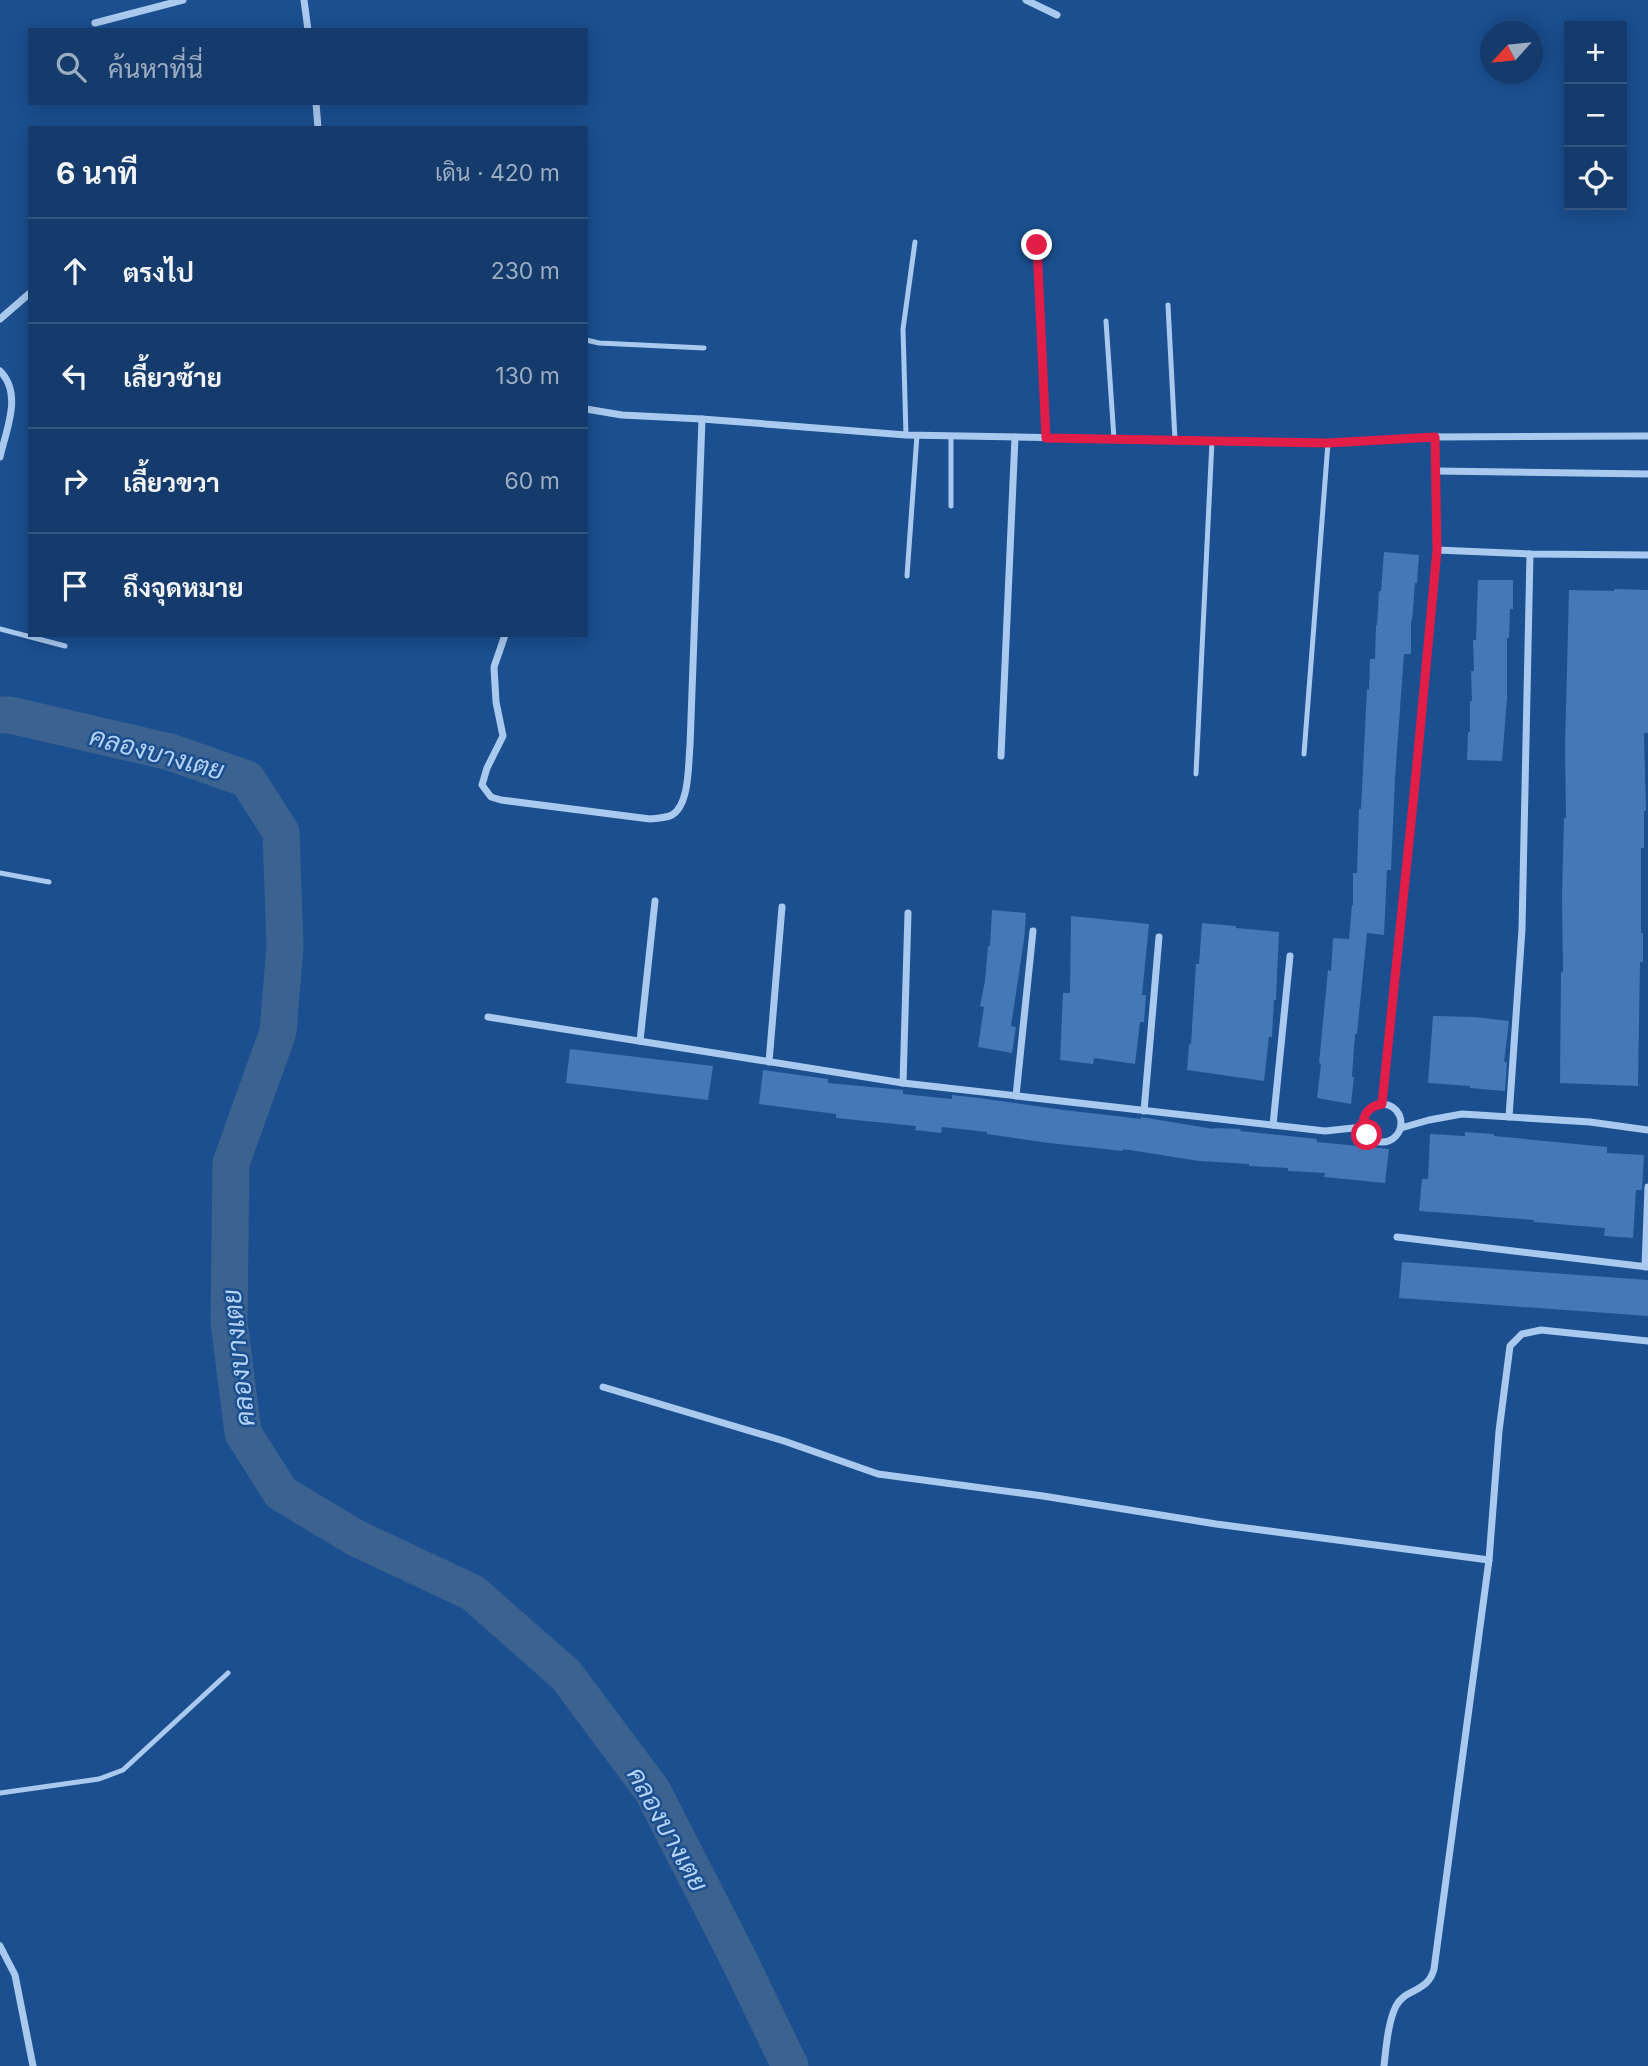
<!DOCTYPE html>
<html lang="th">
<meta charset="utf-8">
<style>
:root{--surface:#143b6b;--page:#1d4271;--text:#f1f3f6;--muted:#9dadc1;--line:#33557e}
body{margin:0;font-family:Inter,Sarabun,sans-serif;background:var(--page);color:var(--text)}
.controls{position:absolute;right:21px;top:21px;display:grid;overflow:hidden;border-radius:0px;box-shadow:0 4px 18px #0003}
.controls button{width:63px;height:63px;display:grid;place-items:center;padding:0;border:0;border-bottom:2px solid var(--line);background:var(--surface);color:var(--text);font:35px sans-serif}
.compass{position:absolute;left:1480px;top:21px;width:63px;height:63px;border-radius:50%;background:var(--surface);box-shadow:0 4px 18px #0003;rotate:243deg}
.stop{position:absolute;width:21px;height:21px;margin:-16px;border:5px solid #e11d48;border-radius:50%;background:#fff}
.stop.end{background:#e11d48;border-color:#fff;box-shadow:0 2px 7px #0008}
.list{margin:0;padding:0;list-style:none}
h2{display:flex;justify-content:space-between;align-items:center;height:91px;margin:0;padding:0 28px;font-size:30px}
h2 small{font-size:23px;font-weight:400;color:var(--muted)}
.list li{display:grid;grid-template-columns:46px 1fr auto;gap:21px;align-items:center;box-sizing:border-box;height:105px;padding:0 28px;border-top:2px solid var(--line)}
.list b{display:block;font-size:26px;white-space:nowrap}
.list em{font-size:23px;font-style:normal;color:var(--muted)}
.icon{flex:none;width:38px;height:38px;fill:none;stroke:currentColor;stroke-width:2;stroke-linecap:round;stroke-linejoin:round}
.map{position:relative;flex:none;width:1648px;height:2066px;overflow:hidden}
.search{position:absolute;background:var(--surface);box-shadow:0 4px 18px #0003;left:28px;top:28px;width:560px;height:77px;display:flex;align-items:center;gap:18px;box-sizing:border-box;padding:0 24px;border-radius:0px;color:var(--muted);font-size:26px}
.panel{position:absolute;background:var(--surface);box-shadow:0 4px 18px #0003;left:28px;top:126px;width:560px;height:511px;border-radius:0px}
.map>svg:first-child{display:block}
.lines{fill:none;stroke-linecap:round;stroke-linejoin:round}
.river{stroke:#3c6290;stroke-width:37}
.building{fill:#4478b7}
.lane{stroke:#a9c9ee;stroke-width:5}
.street{stroke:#a9c9ee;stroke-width:7}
.route{stroke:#e11d48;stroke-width:9}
.labels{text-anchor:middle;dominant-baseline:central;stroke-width:5;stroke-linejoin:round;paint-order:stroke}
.water-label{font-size:26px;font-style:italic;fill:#b5d3f5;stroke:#1b4f8f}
</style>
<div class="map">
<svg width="1648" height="2066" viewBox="0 0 1648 2066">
<rect width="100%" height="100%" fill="#1b4f8f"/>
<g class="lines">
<polyline class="river" points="0,715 10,715 170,752 247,779 281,832 285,946 278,1032 231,1163 229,1322 243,1433 281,1493 356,1538 473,1593 566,1675 652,1790 737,1956 790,2066"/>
</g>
<g class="building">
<polygon points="1384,552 1419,555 1417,583 1415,583 1412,621 1411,620 1411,654 1404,654 1395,778 1391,870 1387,870 1384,935 1367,933 1357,1034 1355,1034 1352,1077 1354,1077 1351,1104 1317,1098 1321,1064 1319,1063 1328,970 1331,971 1333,938 1349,939 1352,905 1353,905 1353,873 1357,873 1359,809 1361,809 1367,689 1369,690 1370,659 1375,659 1376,625 1377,625 1379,591 1381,591"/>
<polygon points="1478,580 1513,580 1513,609 1510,609 1509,638 1507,638 1507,698 1502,761 1467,760 1468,732 1470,732 1470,701 1472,701 1471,671 1474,671 1473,640 1476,640"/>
<polygon points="1614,589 1648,590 1648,733 1644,733 1646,811 1644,811 1644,848 1641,848 1641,933 1643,933 1643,962 1640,962 1638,1086 1560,1083 1561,972 1563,972 1562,895 1564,818 1566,818 1565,747 1569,590 1614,591"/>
<polygon points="992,910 1026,913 1024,940 1011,1026 1016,1027 1012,1053 978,1047 984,1007 980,1006 985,981 988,946 990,946"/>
<polygon points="1071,916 1149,924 1142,995 1146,995 1144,1022 1140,1022 1135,1064 1094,1058 1093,1064 1060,1060 1063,993 1070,993"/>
<polygon points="1202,923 1236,926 1236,928 1279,932 1276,1000 1274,1000 1272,1037 1269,1037 1264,1081 1187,1070 1189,1044 1191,1044 1196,964 1199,964"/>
<polygon points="1433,1016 1475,1017 1509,1021 1504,1062 1507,1062 1505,1091 1470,1088 1470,1086 1428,1083"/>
<polygon points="570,1049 713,1066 708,1100 566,1083"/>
<polygon points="763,1070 828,1079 828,1083 903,1090 903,1094 952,1099 952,1095 979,1098 1064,1110 1141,1119 1141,1117 1214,1129 1214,1128 1241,1129 1240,1131 1317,1139 1317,1142 1389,1149 1385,1183 1324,1177 1325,1173 1288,1171 1288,1168 1249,1166 1249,1164 1199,1161 1123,1149 1123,1151 1049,1143 987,1134 987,1132 942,1127 941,1133 915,1130 916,1126 836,1118 836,1114 759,1104"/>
<polygon points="1465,1132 1494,1134 1494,1136 1607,1147 1607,1153 1644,1155 1642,1190 1636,1190 1633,1238 1604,1236 1605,1228 1534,1222 1534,1220 1419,1211 1422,1179 1428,1179 1430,1134 1465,1136"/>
<polygon points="1402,1262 1648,1280 1648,1316 1399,1298"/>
</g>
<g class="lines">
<g class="lane">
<polyline points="1037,245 1046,438"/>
<polyline points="1168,305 1175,440"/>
<polyline points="1106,321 1114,439"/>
<polyline points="586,340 599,343 704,348"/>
<polyline points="906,435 903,329 915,242"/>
<polyline points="951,506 951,436"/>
<polyline points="907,576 917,435"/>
<polyline points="0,629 65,646"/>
<polyline points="1304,754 1328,443"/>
<polyline points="1196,774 1212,441"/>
<polyline points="0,873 49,882"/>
<polyline points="0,1793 99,1779 123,1770 228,1673"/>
</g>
<g class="street">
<polyline points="304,0 308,30"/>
<polyline points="1026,0 1057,15"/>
<polyline points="95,23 183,0"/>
<polyline points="316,103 318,128"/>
<polyline points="0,319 30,293"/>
<path d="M0,371C23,394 6,430 0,457"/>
<polyline points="586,409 622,415 702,419 906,435 1328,443 1435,437 1648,436"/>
<polyline points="1436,471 1648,474"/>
<polyline points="1437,550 1530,554 1648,555"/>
<path d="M505,635L494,667L496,702L503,736L487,768L482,785L491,797L501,800L650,819C658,818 666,818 672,815C690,804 688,764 690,746L702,419"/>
<polyline points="1001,756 1015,437"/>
<polyline points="488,1017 903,1083 1325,1131 1363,1127"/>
<polyline points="640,1041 655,901"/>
<polyline points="769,1062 782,907"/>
<polyline points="903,1083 908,913"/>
<polyline points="1016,1096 1033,931"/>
<circle cx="1382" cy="1123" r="19"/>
<polyline points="1382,1104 1415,784 1437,550 1435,437"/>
<polyline points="1144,1111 1159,937"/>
<polyline points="1509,1117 1522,929 1530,554"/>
<polyline points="1273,1125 1290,956"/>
<polyline points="1401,1128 1429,1120 1462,1114 1590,1122 1648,1130"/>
<polyline points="1397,1237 1648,1267"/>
<polyline points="1645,1267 1648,1187"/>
<polyline points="603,1387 784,1441 878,1474 1043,1496 1216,1524 1489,1560"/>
<polyline points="0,1946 15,1975 33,2066"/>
<path d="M1384,2066C1386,2048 1388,2022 1396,2006C1405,1988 1428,1993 1434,1969L1489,1560L1499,1431L1510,1346L1522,1334L1541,1330L1648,1341"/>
</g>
</g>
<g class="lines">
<path class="route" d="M1037,245L1046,438L1328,443L1435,437L1437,550L1415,784L1382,1104C1365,1107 1359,1120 1367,1135"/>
</g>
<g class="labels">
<g class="water-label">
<text transform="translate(157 753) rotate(15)">คลองบางเตย</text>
<text transform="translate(238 1358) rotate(-96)">คลองบางเตย</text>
<text transform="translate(668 1829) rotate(61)">คลองบางเตย</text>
</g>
</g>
</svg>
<div class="controls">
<button>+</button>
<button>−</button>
<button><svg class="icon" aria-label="locate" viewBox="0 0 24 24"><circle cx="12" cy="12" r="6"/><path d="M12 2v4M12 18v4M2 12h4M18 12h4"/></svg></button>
</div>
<svg class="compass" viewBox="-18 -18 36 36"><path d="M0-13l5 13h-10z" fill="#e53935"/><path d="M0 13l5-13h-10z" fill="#9dadc1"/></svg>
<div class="stop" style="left:1367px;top:1135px"></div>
<div class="stop end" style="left:1037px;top:245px"></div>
<div class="search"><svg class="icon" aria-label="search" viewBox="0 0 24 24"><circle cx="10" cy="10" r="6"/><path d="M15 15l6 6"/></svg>ค้นหาที่นี่</div>
<section class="panel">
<h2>6 นาที<small>เดิน · 420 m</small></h2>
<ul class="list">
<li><svg class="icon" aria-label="ahead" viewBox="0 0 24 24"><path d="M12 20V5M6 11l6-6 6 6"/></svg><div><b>ตรงไป</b></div><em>230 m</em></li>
<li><svg class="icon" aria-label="left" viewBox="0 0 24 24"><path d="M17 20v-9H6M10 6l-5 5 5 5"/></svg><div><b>เลี้ยวซ้าย</b></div><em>130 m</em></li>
<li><svg class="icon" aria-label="right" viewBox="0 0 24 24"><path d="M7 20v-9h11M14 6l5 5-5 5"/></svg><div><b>เลี้ยวขวา</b></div><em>60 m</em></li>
<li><svg class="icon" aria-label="arrive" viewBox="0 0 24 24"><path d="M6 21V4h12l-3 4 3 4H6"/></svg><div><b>ถึงจุดหมาย</b></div></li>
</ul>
</section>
</div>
